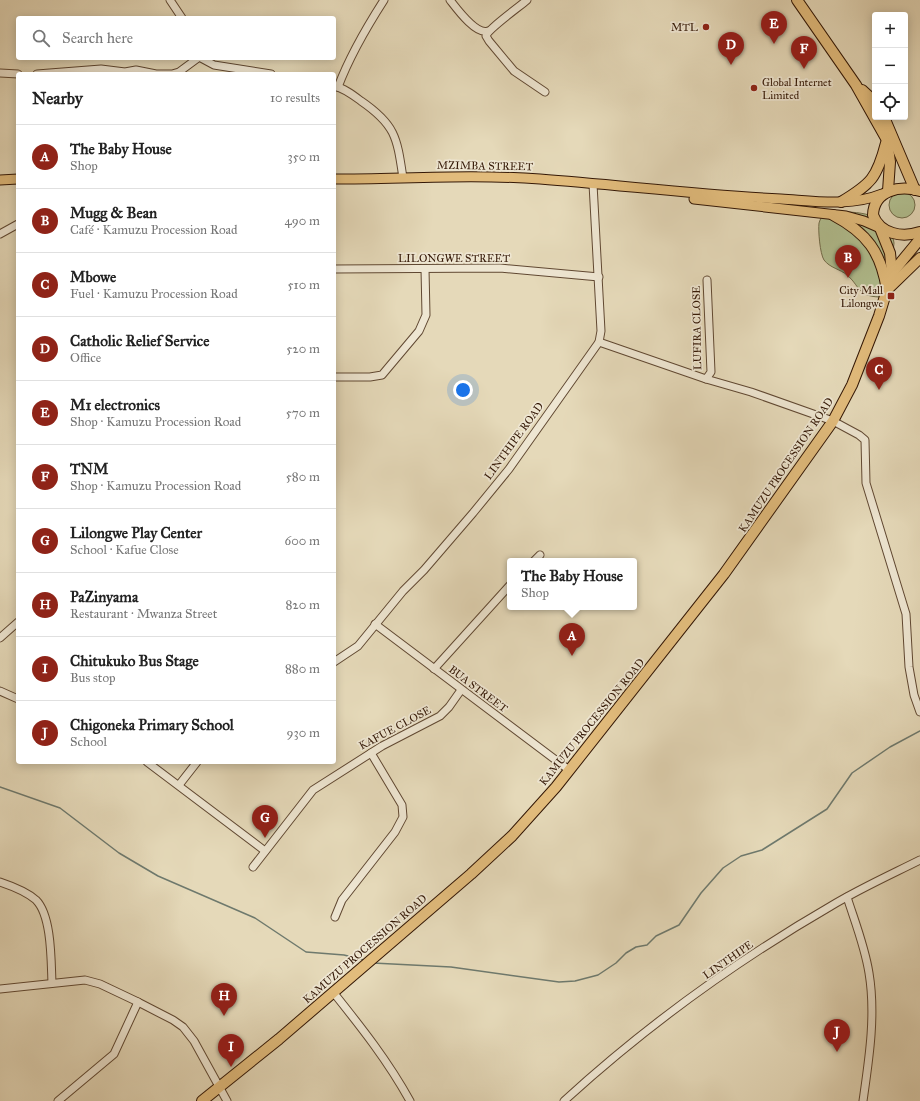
<!DOCTYPE html>
<meta charset="utf-8">
<style>
:root{--surface:#fff;--page:#f6f6f6;--text:#222;--muted:#767676;--line:#e0e0e0;--accent:#8f2418}
body{margin:0;font-family:"IM FELL Great Primer",serif;background:var(--page);color:var(--text)}
.controls{position:absolute;right:12px;top:12px;display:grid;overflow:hidden;border-radius:4px;box-shadow:0 2px 10px #0003}
.controls button{width:36px;height:36px;display:grid;place-items:center;padding:0;border:0;border-bottom:1px solid var(--line);background:var(--surface);color:var(--text);font:20px sans-serif}
.you{position:absolute;left:463px;top:390px;width:14px;height:14px;margin:-10px;border:3px solid #fff;border-radius:50%;background:#1a73e8;box-shadow:0 0 0 6px #1a73e833}
.badge{display:grid;place-items:center;width:26px;height:26px;border-radius:50%;background:var(--accent);color:#fff;font-size:13px;font-weight:700}
.pin{position:absolute;translate:-50% -33px;filter:drop-shadow(0 1px 2px #0008)}
.pin::after{content:'';position:absolute;top:21px;width:14px;height:12px;background:inherit;clip-path:polygon(0 0,100% 0,50% 100%)}
.popup{position:absolute;left:507px;top:558px;width:130px;height:52px;box-sizing:border-box;display:grid;place-content:center;border-radius:4px;background:var(--surface);filter:drop-shadow(0 1px 3px #0005);font-size:13px;white-space:nowrap;color:var(--muted)}
.popup b{font-size:15px;color:var(--text)}
.popup::after{content:'';position:absolute;left:50%;top:100%;margin-left:-8px;border:8px solid transparent;border-top-color:var(--surface)}
.list{margin:0;padding:0;list-style:none}
h2{display:flex;justify-content:space-between;align-items:center;height:52px;margin:0;padding:0 16px;font-size:17px}
h2 small{font-size:13px;font-weight:400;color:var(--muted)}
.list li{display:grid;grid-template-columns:26px 1fr auto;gap:12px;align-items:center;box-sizing:border-box;height:64px;padding:0 16px;border-top:1px solid var(--line)}
.list b{display:block;font-size:15px;white-space:nowrap}
.list p{margin:0;font-size:13px;white-space:nowrap;color:var(--muted)}
.list em{font-size:13px;font-style:normal;color:var(--muted)}
.icon{flex:none;width:22px;height:22px;fill:none;stroke:currentColor;stroke-width:2;stroke-linecap:round;stroke-linejoin:round}
.map{position:relative;flex:none;width:920px;height:1101px;overflow:hidden}
.search{position:absolute;background:var(--surface);box-shadow:0 2px 10px #0003;left:16px;top:16px;width:320px;height:44px;display:flex;align-items:center;gap:10px;box-sizing:border-box;padding:0 14px;border-radius:4px;color:var(--muted);font-size:15px}
.panel{position:absolute;background:var(--surface);box-shadow:0 2px 10px #0003;left:16px;top:72px;width:320px;height:692px;border-radius:4px}
.map>svg:first-child{display:block}
.green{fill:#b2c091;stroke:#726c4b}
.lines{fill:none;stroke-linecap:round;stroke-linejoin:round}
.stream{stroke:#6e796d;stroke-width:1.5}
.minor-casing{stroke:#604832;stroke-width:9}
.major-casing{stroke:#331705;stroke-width:11}
.highway-casing{stroke:#331705;stroke-width:12}
.minor{stroke:#eee6d2;stroke-width:7}
.major{stroke:#e2bc7c;stroke-width:9}
.highway{stroke:#e2bc7c;stroke-width:10}
.poi-dot{fill:#8f2418;stroke:#eee6d2;stroke-width:1.5}
.labels{text-anchor:middle;dominant-baseline:central;stroke-width:3.5;stroke-linejoin:round;paint-order:stroke}
.poi-label{font-size:11px;fill:#331705;stroke:#eee6d2;text-anchor:end}
.street-label{font-size:11px;fill:#331705;stroke:#eee6d2}
</style>
<div class="map">
<svg width="920" height="1101" viewBox="0 0 920 1101">
<rect width="100%" height="100%" fill="#e5d9b9"/>
<filter id="stains"><feTurbulence type="fractalNoise" baseFrequency=".005" numOctaves="4"/><feColorMatrix values="0 0 0 0 .2 0 0 0 0 .09 0 0 0 0 .02 0 0 0 .5 -.17"/></filter>
<radialGradient id="worn" r=".72"><stop offset=".6" stop-color="#630" stop-opacity="0"/><stop offset="1" stop-color="#630" stop-opacity=".3"/></radialGradient>
<g class="green">
<circle cx="902" cy="205" r="13"/>
<path d="M825,212C846,212 879,209 889,231C891,235 894,239 894,243C893,262 885,279 879,297C857,296 860,286 847,275C840,269 830,268 824,260C820,254 818,230 819,223C820,219 823,215 825,212Z"/>
</g>
<g class="lines">
<g class="stream">
<polyline points="0,787 60,808 119,853 158,876 255,918 306,952 344,955 364,960"/>
<polyline points="373,963 451,967 559,982 575,981 598,975 616,963 626,953 636,947 647,945 656,936 679,925 701,893 723,868 741,856 762,850 827,809 852,773 890,747 920,731"/>
</g>
<defs>
<g id="minor">
<polyline points="170,0 182,18"/>
<path d="M450,0C457,9 476,35 488,31"/>
<path d="M527,0C519,7 488,29 486,36L489,41L514,71L545,92"/>
<polyline points="201,58 214,65 271,74"/>
<polyline points="0,73 18,74"/>
<polyline points="37,74 101,69 125,72 136,70 156,74 172,74 179,72 198,58"/>
<path d="M334,86C344,88 353,95 361,101C396,125 397,138 403,178"/>
<path d="M338,87C350,55 366,28 384,0"/>
<polyline points="0,234 18,224"/>
<polyline points="334,269 500,268 599,277"/>
<polyline points="599,342 706,379 711,372 707,280"/>
<polyline points="334,377 370,377 382,375 419,331 426,315 425,269"/>
<polyline points="706,379 751,392 833,421 859,435 865,440 866,483 906,614 909,667 914,695 920,712"/>
<polyline points="534,561 540,555"/>
<polyline points="375,624 569,770"/>
<polyline points="0,638 18,622"/>
<polyline points="334,662 358,646 403,591 424,570 473,513 509,469 599,342 601,331 593,184"/>
<polyline points="434,669 510,585"/>
<polyline points="0,691 18,699"/>
<polyline points="147,762 265,851"/>
<polyline points="179,785 197,762"/>
<polyline points="253,867 313,790 382,746 440,716 449,707 461,690"/>
<path d="M0,882C12,886 26,891 36,900C52,916 51,962 52,983"/>
<path d="M847,897C855,922 865,947 869,973C876,1015 869,1059 863,1101"/>
<polyline points="335,917 342,900 395,832 403,817 402,805 371,753"/>
<polyline points="0,989 85,980 100,984 138,1002 173,1020 183,1027 194,1041 227,1101"/>
<path d="M333,992C361,1027 388,1061 410,1101"/>
<polyline points="58,1101 114,1054 138,1002"/>
<path d="M564,1101C645,1027 736,961 831,906C859,889 890,875 920,860"/>
</g>
<g id="major">
<path d="M334,179C402,179 471,174 540,179C620,185 700,195 781,199C814,201 850,207 882,194"/>
<polyline points="0,180 18,179"/>
<polyline points="694,199 846,216 864,221 880,228"/>
</g>
<g id="highway">
<polyline points="797,0 856,85 887,140 890,162 888,191"/>
<polyline points="862,90 875,102"/>
<polyline points="884,117 915,190"/>
<path d="M920,191C900,185 874,190 873,215C880,234 902,238 920,232"/>
<path d="M841,202C871,184 877,178 886,143"/>
<path d="M833,215C867,233 881,252 887,290L920,258"/>
<polyline points="892,273 920,239"/>
<polyline points="202,1101 279,1039 471,874 512,836 556,787 724,574 833,421 852,385 879,316 892,273 890,253 880,228"/>
</g>
</defs>
<use href="#minor" class="minor-casing"/>
<use href="#major" class="major-casing"/>
<use href="#highway" class="highway-casing"/>
<use href="#minor" class="minor"/>
<use href="#major" class="major"/>
<use href="#highway" class="highway"/>
</g>
<g class="poi-dot">
<circle cx="706" cy="27" r="4"/>
<circle cx="754" cy="88" r="4"/>
<rect x="887" y="292" width="8" height="8" rx="2"/>
</g>
<g class="labels">
<g class="poi-label">
<text x="698" y="27">MTL</text>
<text x="762" y="82" text-anchor="start">Global Internet<tspan x="762" dy="13">Limited</tspan></text>
<text x="883" y="290">City Mall<tspan x="883" dy="13">Lilongwe</tspan></text>
</g>
<g class="street-label">
<text transform="translate(485 166) rotate(1)">MZIMBA STREET</text>
<text x="454" y="258">LILONGWE STREET</text>
<text transform="translate(697 328) rotate(-91)">LUFIRA CLOSE</text>
<text transform="translate(514 441) rotate(-54)">LINTHIPE ROAD</text>
<text transform="translate(786 465) rotate(-56)">KAMUZU PROCESSION ROAD</text>
<text transform="translate(478 689) rotate(37)">BUA STREET</text>
<text transform="translate(592 722) rotate(-51)">KAMUZU PROCESSION ROAD</text>
<text transform="translate(395 728) rotate(-28)">KAFUE CLOSE</text>
<text transform="translate(365 949) rotate(-41)">KAMUZU PROCESSION ROAD</text>
<text transform="translate(728 960) rotate(-35)">LINTHIPE</text>
</g>
</g>
<rect width="100%" height="100%" filter="url(#stains)"/>
<rect width="100%" height="100%" fill="url(#worn)"/>
</svg>
<div class="controls">
<button>+</button>
<button>−</button>
<button><svg class="icon" aria-label="locate" viewBox="0 0 24 24"><circle cx="12" cy="12" r="6"/><path d="M12 2v4M12 18v4M2 12h4M18 12h4"/></svg></button>
</div>
<div class="you"></div>
<div class="pin badge" style="left:572px;top:656px">A</div>
<div class="popup"><b>The Baby House</b>Shop</div>
<div class="pin badge" style="left:848px;top:278px">B</div>
<div class="pin badge" style="left:879px;top:390px">C</div>
<div class="pin badge" style="left:731px;top:65px">D</div>
<div class="pin badge" style="left:774px;top:44px">E</div>
<div class="pin badge" style="left:804px;top:69px">F</div>
<div class="pin badge" style="left:265px;top:838px">G</div>
<div class="pin badge" style="left:224px;top:1016px">H</div>
<div class="pin badge" style="left:231px;top:1067px">I</div>
<div class="pin badge" style="left:837px;top:1052px">J</div>
<div class="search"><svg class="icon" aria-label="search" viewBox="0 0 24 24"><circle cx="10" cy="10" r="6"/><path d="M15 15l6 6"/></svg>Search here</div>
<section class="panel">
<h2>Nearby<small>10 results</small></h2>
<ul class="list">
<li><span class="badge">A</span><div><b>The Baby House</b><p>Shop</p></div><em>350 m</em></li>
<li><span class="badge">B</span><div><b>Mugg &amp; Bean</b><p>Café · Kamuzu Procession Road</p></div><em>490 m</em></li>
<li><span class="badge">C</span><div><b>Mbowe</b><p>Fuel · Kamuzu Procession Road</p></div><em>510 m</em></li>
<li><span class="badge">D</span><div><b>Catholic Relief Service</b><p>Office</p></div><em>520 m</em></li>
<li><span class="badge">E</span><div><b>M1 electronics</b><p>Shop · Kamuzu Procession Road</p></div><em>570 m</em></li>
<li><span class="badge">F</span><div><b>TNM</b><p>Shop · Kamuzu Procession Road</p></div><em>580 m</em></li>
<li><span class="badge">G</span><div><b>Lilongwe Play Center</b><p>School · Kafue Close</p></div><em>600 m</em></li>
<li><span class="badge">H</span><div><b>PaZinyama</b><p>Restaurant · Mwanza Street</p></div><em>820 m</em></li>
<li><span class="badge">I</span><div><b>Chitukuko Bus Stage</b><p>Bus stop</p></div><em>880 m</em></li>
<li><span class="badge">J</span><div><b>Chigoneka Primary School</b><p>School</p></div><em>930 m</em></li>
</ul>
</section>
</div>
